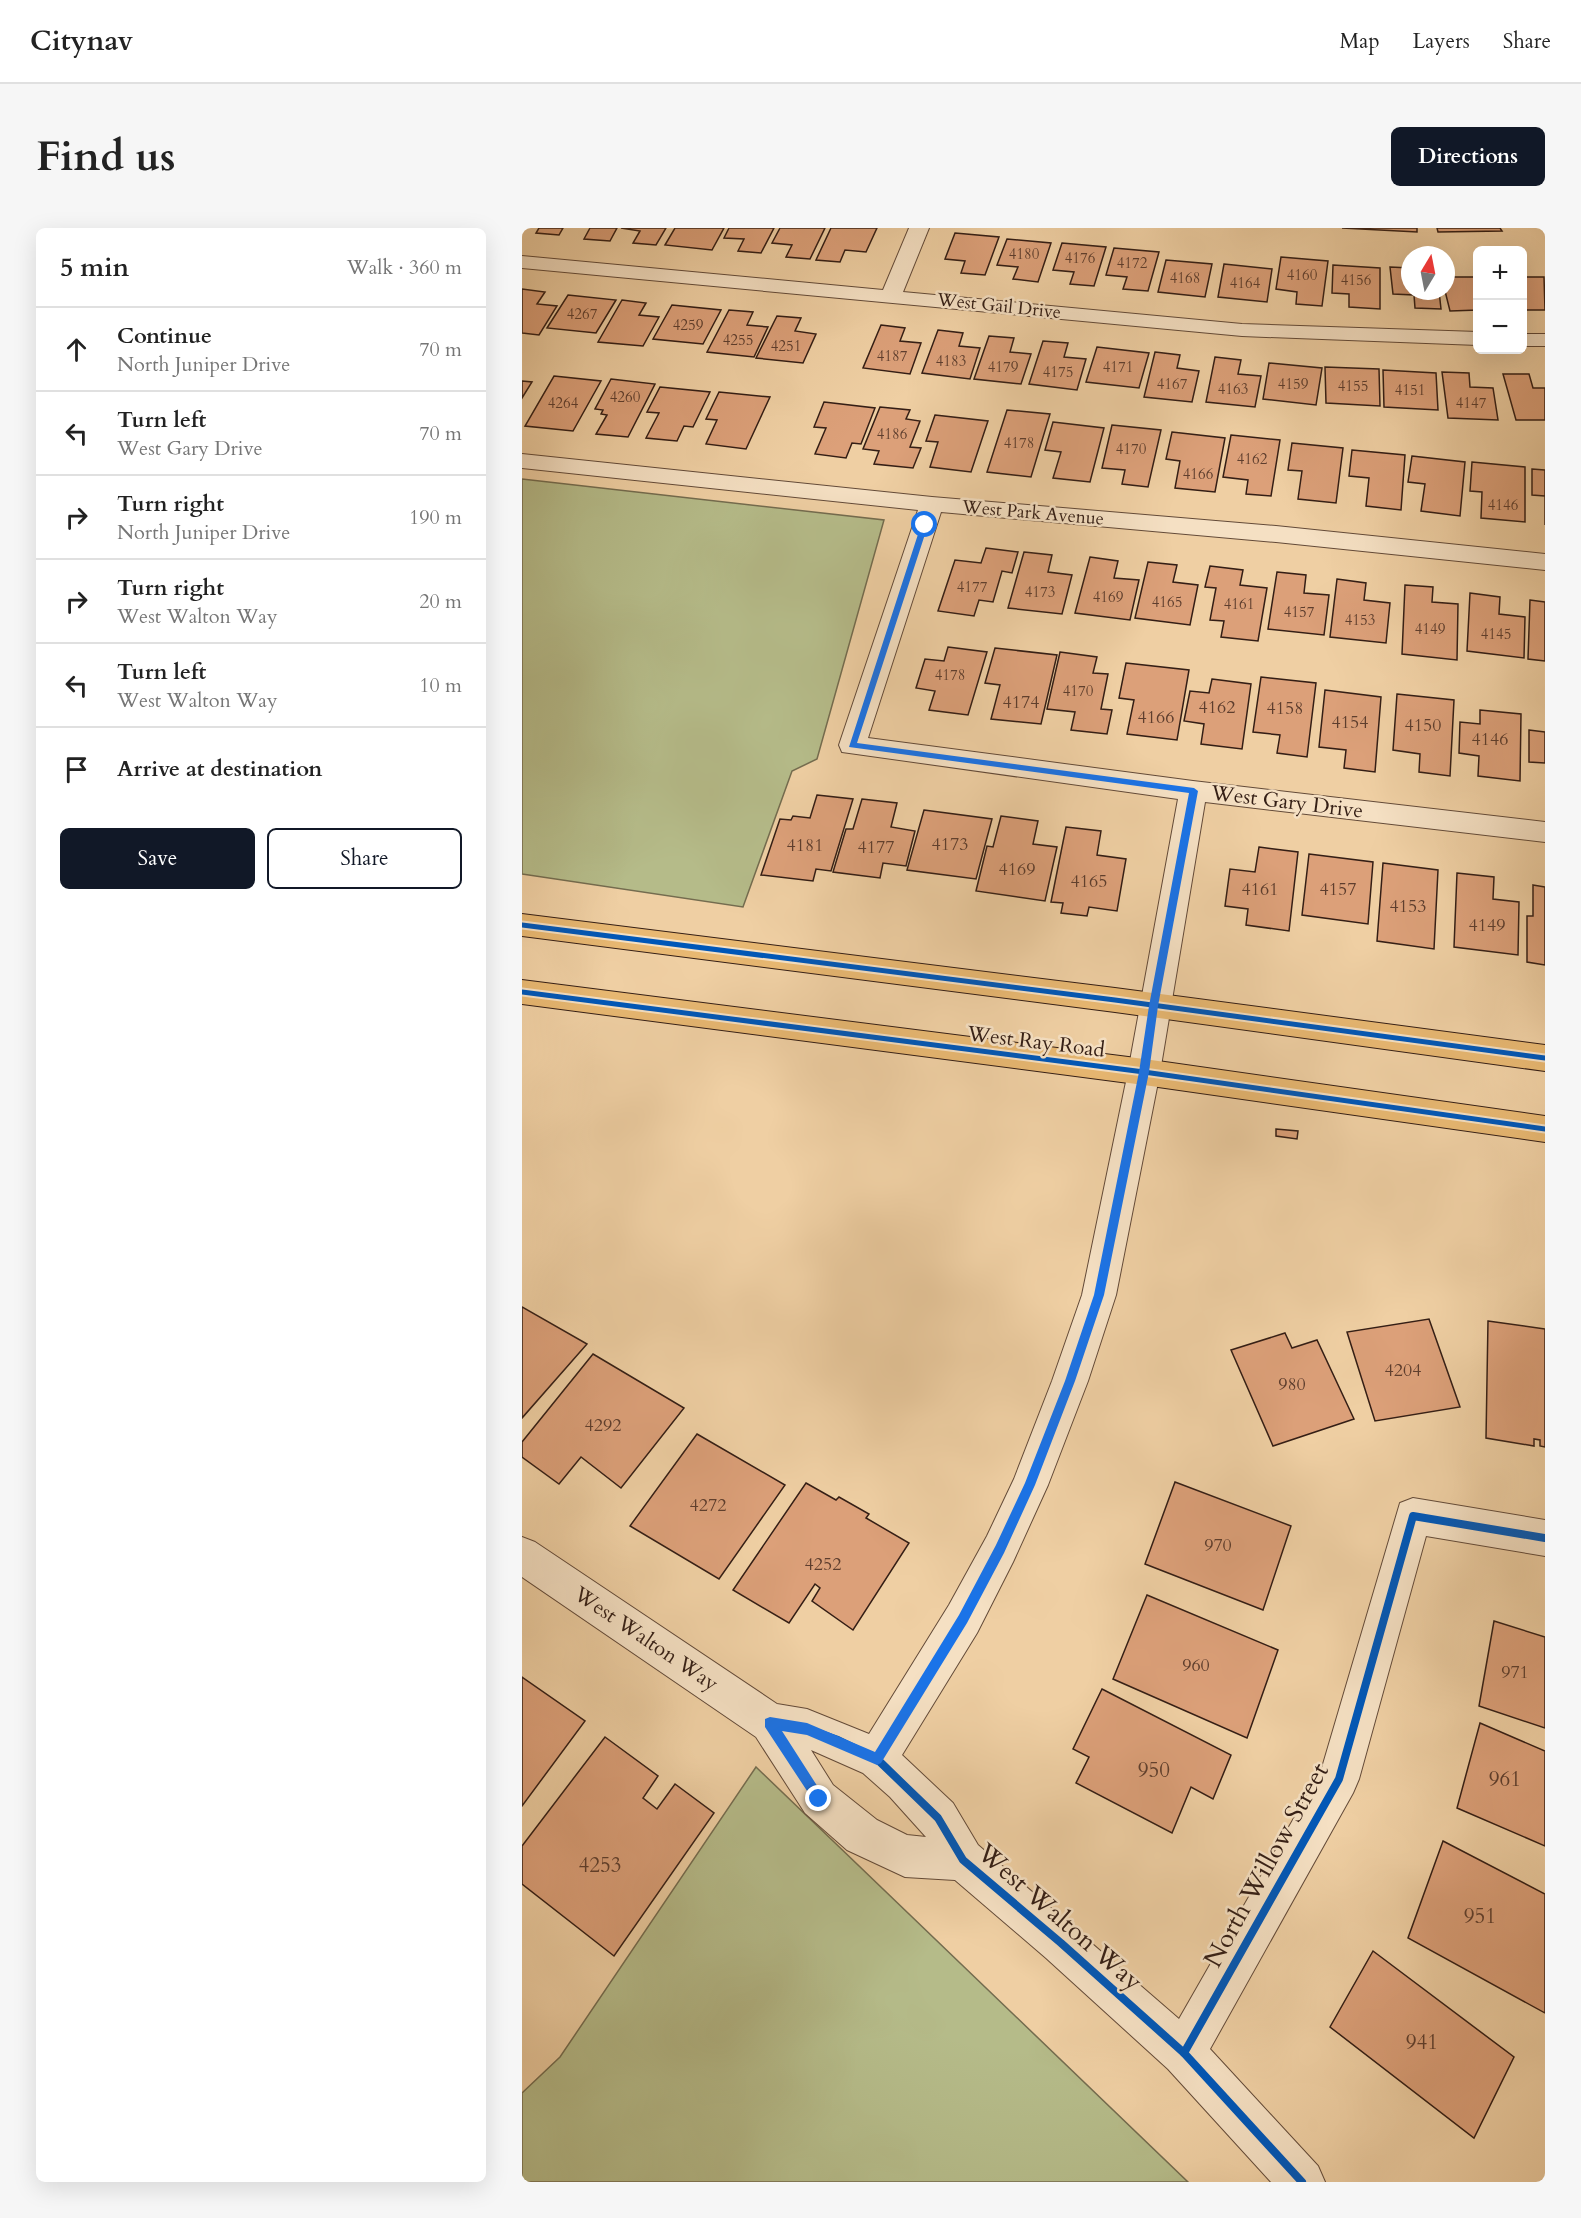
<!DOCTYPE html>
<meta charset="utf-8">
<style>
:root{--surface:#fff;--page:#f6f6f6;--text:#222;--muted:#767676;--line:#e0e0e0;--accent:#111827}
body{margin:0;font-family:Cardo,serif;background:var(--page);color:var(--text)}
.controls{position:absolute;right:18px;top:18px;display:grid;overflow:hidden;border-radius:9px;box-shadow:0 6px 24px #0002}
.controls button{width:54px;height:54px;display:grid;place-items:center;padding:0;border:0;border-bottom:2px solid var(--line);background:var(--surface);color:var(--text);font:30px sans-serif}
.compass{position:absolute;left:879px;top:18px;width:54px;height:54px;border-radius:50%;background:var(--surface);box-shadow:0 6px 24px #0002;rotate:10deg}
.stop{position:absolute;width:18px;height:18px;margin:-14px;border:4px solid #1a73e8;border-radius:50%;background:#fff}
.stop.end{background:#1a73e8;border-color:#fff;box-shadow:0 2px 6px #0008}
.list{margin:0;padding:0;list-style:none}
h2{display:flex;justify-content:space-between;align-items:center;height:78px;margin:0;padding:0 24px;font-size:26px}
h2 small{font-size:20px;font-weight:400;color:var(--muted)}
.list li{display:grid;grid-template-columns:39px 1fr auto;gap:18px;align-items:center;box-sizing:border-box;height:84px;padding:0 24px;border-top:2px solid var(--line)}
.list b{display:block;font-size:22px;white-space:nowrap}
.list p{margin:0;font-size:20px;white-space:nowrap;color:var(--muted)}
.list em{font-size:20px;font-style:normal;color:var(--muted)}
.actions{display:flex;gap:12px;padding:18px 24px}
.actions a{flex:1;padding:14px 0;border:2px solid var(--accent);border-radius:9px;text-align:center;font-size:21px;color:var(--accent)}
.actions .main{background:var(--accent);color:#fff}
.icon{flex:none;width:33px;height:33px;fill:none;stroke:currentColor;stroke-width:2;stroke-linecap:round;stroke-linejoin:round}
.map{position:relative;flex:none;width:1023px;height:1954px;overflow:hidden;border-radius:9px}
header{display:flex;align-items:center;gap:36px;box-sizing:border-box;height:84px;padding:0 30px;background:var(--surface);border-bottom:2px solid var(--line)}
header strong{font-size:28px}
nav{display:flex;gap:33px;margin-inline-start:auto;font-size:21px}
.intro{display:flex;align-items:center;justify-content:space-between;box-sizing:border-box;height:144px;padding:0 36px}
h1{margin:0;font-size:42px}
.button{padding:15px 27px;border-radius:9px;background:var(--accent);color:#fff;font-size:21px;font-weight:700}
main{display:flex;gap:36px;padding:0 36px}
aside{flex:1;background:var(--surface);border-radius:9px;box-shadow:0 6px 24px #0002}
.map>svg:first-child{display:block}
.green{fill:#b5bb89;stroke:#746c4f;stroke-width:1.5}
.building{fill:#dca079;stroke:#341e15;stroke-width:1.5}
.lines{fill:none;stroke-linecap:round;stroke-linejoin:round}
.minor-casing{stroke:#634a38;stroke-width:2}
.major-casing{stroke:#341e15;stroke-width:2}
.minor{fill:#f5e0c3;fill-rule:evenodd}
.major{fill:#e8b872;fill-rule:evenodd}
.cycleway-far1-casing{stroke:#f5e0c3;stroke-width:9}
.cycleway-casing{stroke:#f5e0c3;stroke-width:11}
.cycleway-far1{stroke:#0057b8;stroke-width:5}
.cycleway{stroke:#0057b8;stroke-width:8}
.route{fill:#1a73e8}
.labels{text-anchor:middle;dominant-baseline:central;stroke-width:5;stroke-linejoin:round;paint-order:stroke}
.far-number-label{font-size:15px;fill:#5e3e2e}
.far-street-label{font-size:18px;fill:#341e15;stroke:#f5e0c3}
.number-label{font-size:18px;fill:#5e3e2e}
.street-label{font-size:21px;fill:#341e15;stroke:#f5e0c3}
.near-number-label{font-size:21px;fill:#5e3e2e}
.near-street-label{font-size:26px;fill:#341e15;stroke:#f5e0c3}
</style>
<header>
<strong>Citynav</strong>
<nav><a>Map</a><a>Layers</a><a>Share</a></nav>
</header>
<div class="intro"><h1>Find us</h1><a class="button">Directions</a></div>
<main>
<aside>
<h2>5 min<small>Walk · 360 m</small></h2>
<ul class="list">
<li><svg class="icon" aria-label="ahead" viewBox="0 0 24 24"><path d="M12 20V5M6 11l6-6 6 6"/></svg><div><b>Continue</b><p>North Juniper Drive</p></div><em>70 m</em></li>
<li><svg class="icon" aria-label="left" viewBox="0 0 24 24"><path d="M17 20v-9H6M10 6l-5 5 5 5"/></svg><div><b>Turn left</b><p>West Gary Drive</p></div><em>70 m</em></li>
<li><svg class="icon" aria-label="right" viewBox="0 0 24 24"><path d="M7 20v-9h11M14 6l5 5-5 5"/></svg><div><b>Turn right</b><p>North Juniper Drive</p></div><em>190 m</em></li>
<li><svg class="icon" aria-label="right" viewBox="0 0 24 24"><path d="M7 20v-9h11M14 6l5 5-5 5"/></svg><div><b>Turn right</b><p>West Walton Way</p></div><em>20 m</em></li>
<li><svg class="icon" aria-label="left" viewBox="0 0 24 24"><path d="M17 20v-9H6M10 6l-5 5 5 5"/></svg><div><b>Turn left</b><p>West Walton Way</p></div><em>10 m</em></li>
<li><svg class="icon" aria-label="arrive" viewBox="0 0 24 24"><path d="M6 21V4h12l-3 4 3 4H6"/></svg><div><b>Arrive at destination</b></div></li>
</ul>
<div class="actions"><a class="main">Save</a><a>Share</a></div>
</aside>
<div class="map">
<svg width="1023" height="1954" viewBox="0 0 1023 1954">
<rect width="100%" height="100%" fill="#efcfa3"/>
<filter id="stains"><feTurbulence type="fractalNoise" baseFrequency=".00333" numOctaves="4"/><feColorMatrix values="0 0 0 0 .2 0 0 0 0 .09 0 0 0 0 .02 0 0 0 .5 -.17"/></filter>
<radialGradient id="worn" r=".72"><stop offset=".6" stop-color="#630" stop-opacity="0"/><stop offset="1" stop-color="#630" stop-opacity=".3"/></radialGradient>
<g class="green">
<polygon points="0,251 362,292 295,531 270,543 221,679 0,646"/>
<polygon points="234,1539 666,1954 0,1954 0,1865 38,1829"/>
</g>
<g class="building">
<polygon points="17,0 41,0 37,7 14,5"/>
<polygon points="68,0 95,0 88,13 62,11"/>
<polygon points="99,0 144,0 134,17 111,15 118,3"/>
<polygon points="153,0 202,0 190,22 143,17"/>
<polygon points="207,0 252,0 239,25 216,23 222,11 202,10"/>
<polygon points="258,0 303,0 288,31 264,29 270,17 250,15"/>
<polygon points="309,0 355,0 344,24 323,22 318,34 294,32"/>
<polygon points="895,0 895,4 820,0"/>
<polygon points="915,0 978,0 980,3 916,4"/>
<polygon points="433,5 477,9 463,47 439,45 443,33 423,31"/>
<polygon points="485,11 529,15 516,54 491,51 496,39 475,37"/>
<polygon points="540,15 584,19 572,58 548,56 552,44 531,42"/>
<polygon points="592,20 637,24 626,63 601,61 605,49 584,47"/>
<polygon points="759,29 806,33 800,78 774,76 775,64 754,61"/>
<polygon points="644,32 690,36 683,69 636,64"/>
<polygon points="702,36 750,41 745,74 696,69"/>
<polygon points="811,37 858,40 858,81 827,79 827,66 810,65"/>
<polygon points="868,39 888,40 888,63 917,63 919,81 893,80 892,67 871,66"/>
<polygon points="924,49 956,49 956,82 928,83 923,63"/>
<polygon points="1000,49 1022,49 1023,82 1000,82"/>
<polygon points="0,61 23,64 15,76 35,78 17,107 0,105"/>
<polygon points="46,67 94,72 74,105 25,100"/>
<polygon points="100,72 124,75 117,87 137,89 121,118 76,114"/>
<polygon points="150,77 199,82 181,116 131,111"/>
<polygon points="207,82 231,84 225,97 246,99 232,129 185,124"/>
<polygon points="255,88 279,90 273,103 294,106 281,135 234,130"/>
<polygon points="359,97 383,100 378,113 399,115 388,146 341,140"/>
<polygon points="416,102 441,105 437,118 458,120 448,151 400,145"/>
<polygon points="467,108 492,110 488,124 509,126 499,156 452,151"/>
<polygon points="521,113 546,115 542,129 564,131 555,162 507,156"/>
<polygon points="575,119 627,125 617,160 564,154"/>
<polygon points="633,124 658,127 655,140 677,143 670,174 622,169"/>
<polygon points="693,129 719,132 716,146 739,148 733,179 684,174"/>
<polygon points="747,135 800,140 794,177 741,171"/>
<polygon points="803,139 857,141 858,178 804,175"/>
<polygon points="861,142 914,145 916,182 862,179"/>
<polygon points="920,144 947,145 948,159 971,160 976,192 926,190"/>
<polygon points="981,146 1007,146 1011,160 1023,160 1023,192 994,192"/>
<polygon points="32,148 79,153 51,203 3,198"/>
<polygon points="89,151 133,156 106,209 74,206 85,187 79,186 81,182 73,181"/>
<polygon points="0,153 10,154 0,170"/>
<polygon points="138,159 188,164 171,199 162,198 155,213 124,210 137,185 125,184"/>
<polygon points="197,164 248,169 224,221 184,216 195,192 184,191"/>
<polygon points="302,174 353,180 339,216 330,215 324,230 293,226 304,200 292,199"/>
<polygon points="358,179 388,182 384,191 398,193 388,219 399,220 391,240 352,236 357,223 341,221"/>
<polygon points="485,182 528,186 509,249 465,244"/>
<polygon points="413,187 466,193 449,244 408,239 416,214 404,213"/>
<polygon points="531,194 582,200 568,254 531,250 539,224 523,222"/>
<polygon points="590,197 639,202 626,259 600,256 603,242 580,240"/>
<polygon points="650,204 703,210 693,264 653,260 658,233 644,231"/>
<polygon points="709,207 758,212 749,268 724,266 726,252 701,249"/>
<polygon points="770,215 821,220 814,275 776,271 780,243 766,242"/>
<polygon points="830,222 883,227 879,282 844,278 847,250 827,248"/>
<polygon points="890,228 943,234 938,288 899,283 903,256 886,254"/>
<polygon points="950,234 1003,239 1003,294 959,290 960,264 948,263"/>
<polygon points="1010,241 1023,242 1023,297 1023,268 1010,267"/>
<polygon points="464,320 496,324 490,345 480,343 471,374 457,372 452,388 416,383 433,332 459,335"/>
<polygon points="502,324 530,327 526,344 550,347 540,386 486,380"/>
<polygon points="568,329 596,333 592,350 617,352 608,392 553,385"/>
<polygon points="626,334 655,337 651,354 676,357 668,397 613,390"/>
<polygon points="688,338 721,342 718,357 745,360 736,413 699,409 702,393 688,392 694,360 683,359"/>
<polygon points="755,344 784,347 782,365 807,367 802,407 746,401"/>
<polygon points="815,351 844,355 842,372 868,375 864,415 808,409"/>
<polygon points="883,357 911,359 910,374 936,376 935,432 880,426"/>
<polygon points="948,365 978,369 977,386 1003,389 1002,430 945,423"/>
<polygon points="1008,372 1023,374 1023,433 1006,431"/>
<polygon points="426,419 465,424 446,487 407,482 413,463 394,460 403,431 422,433"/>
<polygon points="473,420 535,427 519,496 469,491 478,457 463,455"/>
<polygon points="538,424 575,429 571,445 586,446 579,481 590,482 585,506 549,502 553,484 525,481"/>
<polygon points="604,435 667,442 655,512 605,506 612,472 597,470"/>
<polygon points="739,449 794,455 785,529 755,525 758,507 731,504"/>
<polygon points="690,451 729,456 720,521 679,516 682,496 662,493 668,463 687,465"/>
<polygon points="803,462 859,469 853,544 822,540 824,522 797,519"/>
<polygon points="875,466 932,472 928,548 897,544 898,526 871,522"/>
<polygon points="958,482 999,486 998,553 956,548 957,528 937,525 938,494 958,496"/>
<polygon points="1007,502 1023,504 1023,535 1007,534"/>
<polygon points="295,567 331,571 309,643 294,641 291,653 239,647 258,591 269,592 271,588 288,590"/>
<polygon points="340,571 375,575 369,599 393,603 384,638 361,635 358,650 311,644 324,601 331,601"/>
<polygon points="402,582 470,591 454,651 385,642"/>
<polygon points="479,588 516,593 511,616 535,619 523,673 454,663 465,618 471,619"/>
<polygon points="544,599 579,603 575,627 604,631 595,683 567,679 565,688 539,685 541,675 529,674"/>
<polygon points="737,619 776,624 767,703 724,697 726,681 703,678 708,641 733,644"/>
<polygon points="787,626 851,634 846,696 780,687"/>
<polygon points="861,635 916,642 912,721 855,713"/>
<polygon points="935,645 972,649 971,671 997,674 996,727 932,719"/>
<polygon points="1011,657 1023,659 1023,737 1005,734 1005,688 1011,688"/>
<polygon points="754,901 776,903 775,911 754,908"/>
<polygon points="0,1079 65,1116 0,1190"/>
<polygon points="907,1091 938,1179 853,1193 825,1104"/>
<polygon points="966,1093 1023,1101 1023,1219 1018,1218 1018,1212 1012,1211 1012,1218 964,1210"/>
<polygon points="763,1105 770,1120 795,1112 832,1191 751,1218 709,1122"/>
<polygon points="71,1126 162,1180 99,1260 59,1229 37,1256 0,1229 0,1214"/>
<polygon points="175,1206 263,1257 197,1351 108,1298"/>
<polygon points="653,1254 769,1298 741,1382 623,1336"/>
<polygon points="284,1255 314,1272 317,1269 347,1286 344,1290 387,1315 331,1402 290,1373 298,1360 293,1356 267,1395 211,1362"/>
<polygon points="625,1367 756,1422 725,1510 591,1451"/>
<polygon points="972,1393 1023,1409 1023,1500 957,1478"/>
<polygon points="0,1449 63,1493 0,1578"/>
<polygon points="580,1461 709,1527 691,1571 669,1559 650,1605 554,1555 567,1529 551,1521"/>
<polygon points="958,1495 1023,1523 1023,1618 935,1580"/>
<polygon points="83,1509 136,1548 121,1570 135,1581 153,1556 192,1585 92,1728 0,1656 0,1618"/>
<polygon points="921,1613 1023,1666 1023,1785 886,1710"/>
<polygon points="851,1723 992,1829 952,1910 808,1799"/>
</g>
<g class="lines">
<defs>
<g id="minor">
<polygon points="387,0 407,0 381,64 720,96 956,104 956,117 720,108 0,40 0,28 361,62"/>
<rect x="1000" y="106" width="23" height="12"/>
<path d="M0,226L410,269L754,298L1023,326V342L754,314L419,284L346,510L671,553L1023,594V614L683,574L638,844L594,1067L566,1153L526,1257L491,1334L455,1405L380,1527L431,1575L456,1617L657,1791L799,1543L878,1275L891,1270L1023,1292V1328L904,1308L837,1551L831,1565L688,1821L796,1938L803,1954H749L646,1841L524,1730L433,1652L383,1649L325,1622L283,1585L234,1509L0,1349V1309L13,1314L255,1476L285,1481L347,1506L427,1377L465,1308L492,1251L530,1153L560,1067L606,844L656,571L320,524L317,517L396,282L0,240ZM289,1522L341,1545L368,1569L404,1609L385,1607L355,1592L311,1557Z"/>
</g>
<g id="major">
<polygon points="0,686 593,760 1023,817 1023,843 593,784 0,708"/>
<polygon points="0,752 622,831 1023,888 1023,914 622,857 0,776"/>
</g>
</defs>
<use href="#minor" class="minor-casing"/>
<use href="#major" class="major-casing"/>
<use href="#minor" class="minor"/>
<use href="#major" class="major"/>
<defs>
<g id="cycleway-far1">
<polyline points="0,697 593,772 1023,830"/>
<polyline points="0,764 622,844 1023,901"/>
</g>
<g id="cycleway">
<polyline points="248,1495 285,1501 316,1512 355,1531 416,1590 441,1632 539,1715 662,1825 780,1954"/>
<polyline points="662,1825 817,1551 891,1288 1023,1310"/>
</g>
</defs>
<use href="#cycleway-far1" class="cycleway-far1-casing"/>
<use href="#cycleway" class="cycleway-casing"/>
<use href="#cycleway-far1" class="cycleway-far1"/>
<use href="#cycleway" class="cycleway"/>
</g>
<polygon class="route" points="403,295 406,297 335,515 672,560 676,563 636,778 627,844 582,1067 553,1153 513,1257 482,1325 445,1395 359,1535 355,1537 285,1507 260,1503 301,1567 301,1575 297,1577 293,1575 243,1499 243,1491 248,1489 285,1495 353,1524 437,1387 474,1317 503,1255 543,1153 572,1067 617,844 627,778 667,565 327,519 399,297"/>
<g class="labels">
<g class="far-number-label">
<text x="502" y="26">4180</text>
<text x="558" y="30">4176</text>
<text x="610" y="35">4172</text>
<text x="780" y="47">4160</text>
<text x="663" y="50">4168</text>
<text x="834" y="52">4156</text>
<text x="723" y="55">4164</text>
<text x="60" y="86">4267</text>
<text x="166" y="97">4259</text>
<text x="216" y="112">4255</text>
<text x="264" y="118">4251</text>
<text x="370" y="128">4187</text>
<text x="429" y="133">4183</text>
<text x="481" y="139">4179</text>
<text x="596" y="139">4171</text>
<text x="536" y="144">4175</text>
<text x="650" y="156">4167</text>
<text x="771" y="156">4159</text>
<text x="831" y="158">4155</text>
<text x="711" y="161">4163</text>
<text x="888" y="162">4151</text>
<text x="103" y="169">4260</text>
<text x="41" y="175">4264</text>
<text x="949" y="175">4147</text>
<text x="370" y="206">4186</text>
<text x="497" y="215">4178</text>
<text x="609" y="221">4170</text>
<text x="730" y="231">4162</text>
<text x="676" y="246">4166</text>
<text x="981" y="277">4146</text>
<text x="450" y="359">4177</text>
<text x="518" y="364">4173</text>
<text x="586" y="369">4169</text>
<text x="645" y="374">4165</text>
<text x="717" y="376">4161</text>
<text x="777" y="384">4157</text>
<text x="838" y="392">4153</text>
<text x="908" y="401">4149</text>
<text x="974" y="406">4145</text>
<text x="428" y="447">4178</text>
<text x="556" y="463">4170</text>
</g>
<g class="far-street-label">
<text transform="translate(477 78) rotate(6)">West Gail Drive</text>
<text transform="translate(511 285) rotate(5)">West Park Avenue</text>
</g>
<g class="number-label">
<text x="499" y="474">4174</text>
<text x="695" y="479">4162</text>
<text x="763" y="480">4158</text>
<text x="634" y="489">4166</text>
<text x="828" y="494">4154</text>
<text x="901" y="497">4150</text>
<text x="968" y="511">4146</text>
<text x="428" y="616">4173</text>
<text x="283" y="617">4181</text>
<text x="354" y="619">4177</text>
<text x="495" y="641">4169</text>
<text x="567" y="653">4165</text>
<text x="738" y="661">4161</text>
<text x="816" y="661">4157</text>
<text x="886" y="678">4153</text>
<text x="965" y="697">4149</text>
<text x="881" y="1142">4204</text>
<text x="770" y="1156">980</text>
<text x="81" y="1197">4292</text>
<text x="186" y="1277">4272</text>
<text x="696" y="1317">970</text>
<text x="301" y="1336">4252</text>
<text x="674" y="1437">960</text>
<text x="993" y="1444">971</text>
</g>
<g class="street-label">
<text transform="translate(765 574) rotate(7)">West Gary Drive</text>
<text transform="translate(514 814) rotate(7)">West Ray Road</text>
<text transform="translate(124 1411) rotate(34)">West Walton Way</text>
</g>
<g class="near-number-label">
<text x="632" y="1542">950</text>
<text x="983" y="1551">961</text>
<text x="78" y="1637">4253</text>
<text x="958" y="1688">951</text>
<text x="900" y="1814">941</text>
</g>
<g class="near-street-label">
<text transform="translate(744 1637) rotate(-61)">North Willow Street</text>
<text transform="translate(538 1689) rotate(41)">West Walton Way</text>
</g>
</g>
<rect width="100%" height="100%" filter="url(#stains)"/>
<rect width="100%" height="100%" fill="url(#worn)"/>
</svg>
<div class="controls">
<button>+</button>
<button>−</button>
</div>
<svg class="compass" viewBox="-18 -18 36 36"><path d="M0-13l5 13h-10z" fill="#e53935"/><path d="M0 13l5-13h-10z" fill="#767676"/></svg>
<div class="stop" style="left:403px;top:297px"></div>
<div class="stop end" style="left:297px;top:1571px"></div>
</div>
</main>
